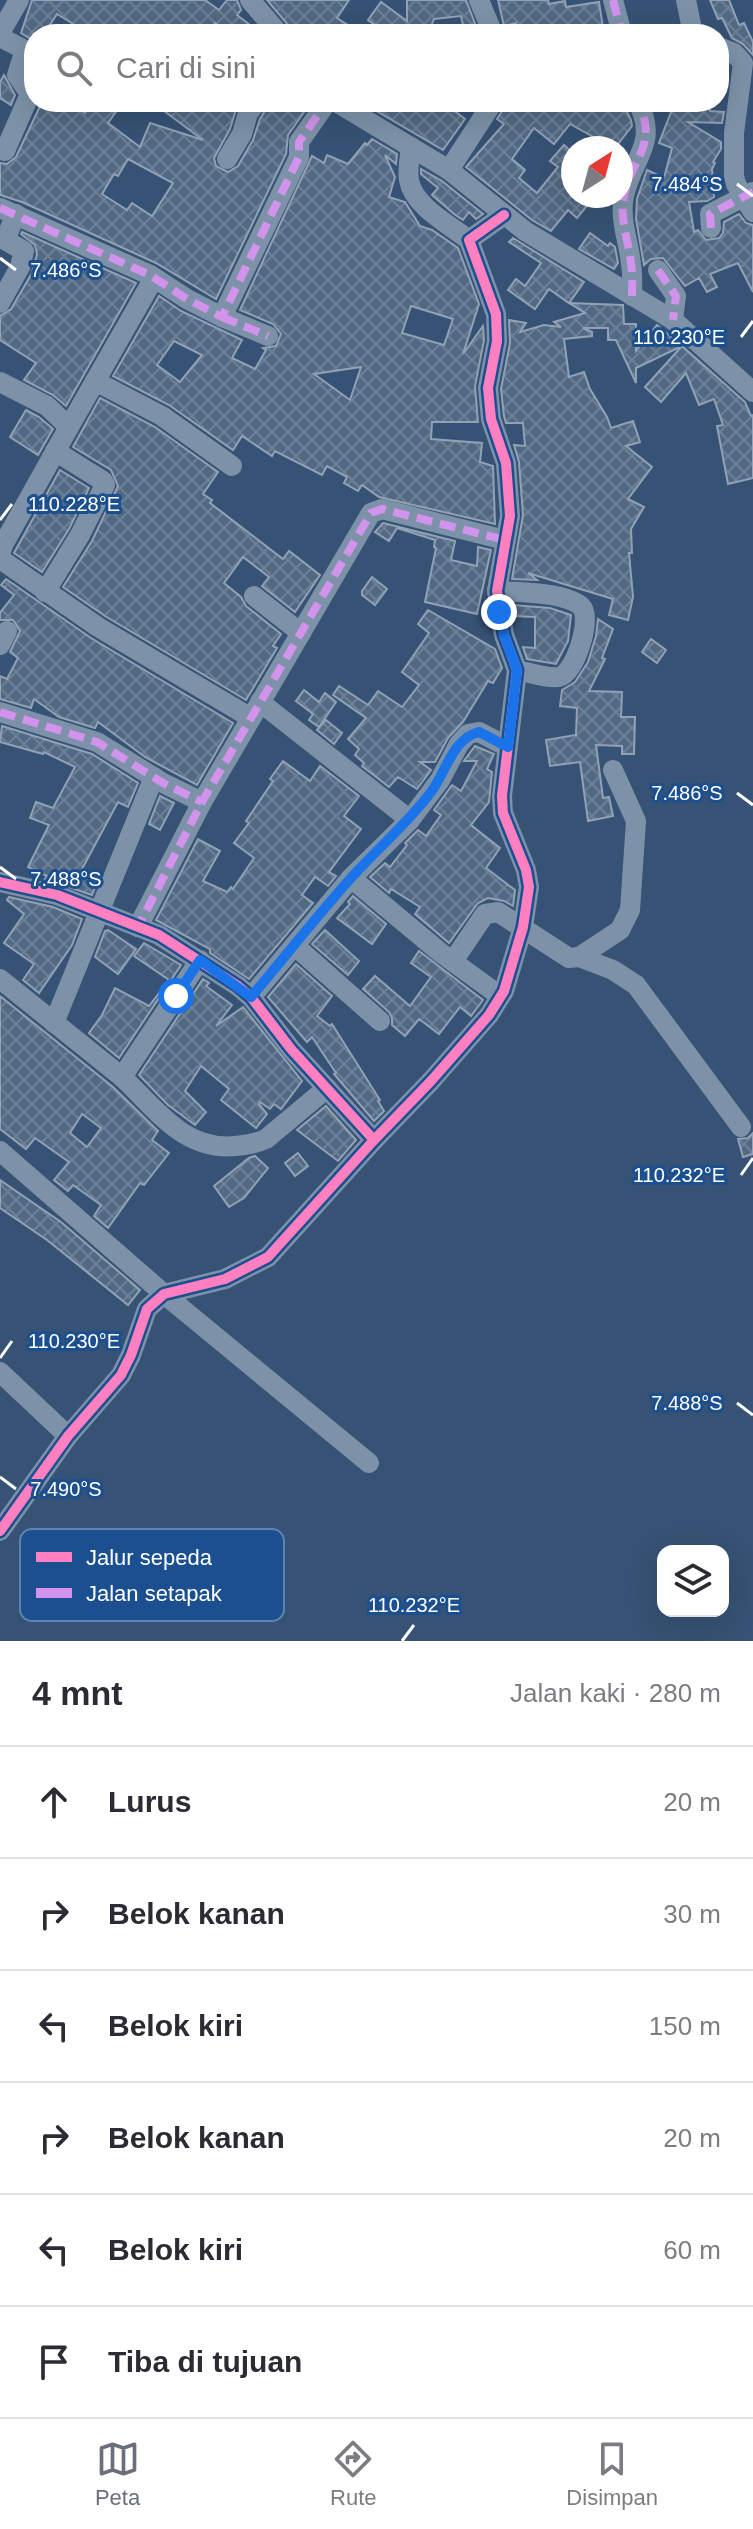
<!DOCTYPE html>
<html lang="id">
<meta charset="utf-8">
<style>
:root{--surface:#fff;--page:#f7f7f7;--text:#2b2b33;--muted:#7c7c81;--line:#e1e1e2;--accent:#6b6f79}
body{margin:0;font-family:Helvetica,sans-serif;background:var(--page);color:var(--text)}
.controls{position:absolute;right:24px;bottom:24px;display:grid;overflow:hidden;border-radius:16px;box-shadow:0 8px 32px #0002}
.controls button{width:72px;height:72px;display:grid;place-items:center;padding:0;border:0;border-bottom:2px solid var(--line);background:var(--surface);color:var(--text);font:40px sans-serif}
.compass{position:absolute;left:561px;top:136px;width:72px;height:72px;border-radius:50%;background:var(--surface);box-shadow:0 8px 32px #0002;rotate:36deg}
.stop{position:absolute;width:24px;height:24px;margin:-18px;border:6px solid #1a73e8;border-radius:50%;background:#fff}
.stop.end{background:#1a73e8;border-color:#fff;box-shadow:0 2px 8px #0008}
.list{margin:0;padding:0;list-style:none}
h2{display:flex;justify-content:space-between;align-items:center;height:104px;margin:0;padding:0 32px;font-size:34px}
h2 small{font-size:26px;font-weight:400;color:var(--muted)}
.list li{display:grid;grid-template-columns:52px 1fr auto;gap:24px;align-items:center;box-sizing:border-box;height:112px;padding:0 32px;border-top:2px solid var(--line)}
.list b{display:block;font-size:30px;white-space:nowrap}
.list em{font-size:26px;font-style:normal;color:var(--muted)}
.icon{flex:none;width:44px;height:44px;fill:none;stroke:currentColor;stroke-width:2;stroke-linecap:round;stroke-linejoin:round}
.map{position:relative;flex:none;width:753px;height:1641px;overflow:hidden}
.search{position:absolute;background:var(--surface);box-shadow:0 8px 32px #0002;left:24px;right:24px;top:24px;height:88px;display:flex;align-items:center;gap:20px;box-sizing:border-box;padding:0 28px;border-radius:32px;color:var(--muted);font-size:30px}
.sheet{height:776px;background:var(--surface)}
nav{display:flex;justify-content:space-around;align-items:center;box-sizing:border-box;height:112px;border-top:2px solid var(--line);background:var(--surface);font-size:22px;color:var(--muted)}
nav a{display:grid;justify-items:center;gap:4px}
nav .on{color:var(--accent)}
.map>svg:first-child{display:block}
.building{fill:url(#building-cross-hatch);stroke:#92a2b6;stroke-width:2;fill-rule:evenodd}
.lines{fill:none;stroke-linecap:round;stroke-linejoin:round}
.minor{stroke:#7d92a8;stroke-width:20}
.quiet{stroke:#d193ec;stroke-width:8;stroke-dasharray:16 8;stroke-linecap:butt}
.cycleway-casing{stroke:#1b4f8f;stroke-width:15}
.cycleway{stroke:#ff80c0;stroke-width:10}
.route{stroke:#1a73e8;stroke-width:10}
.ticks{fill:none;stroke:#fff;stroke-width:3}
.key{fill:#1b4f8f;stroke:#5f84b1;stroke-width:2}
.key-label{font-size:22px;fill:#fff}
.ticks-label{font-size:20px;text-anchor:middle;fill:#fff;stroke:#1b4f8f;stroke-width:6;stroke-linejoin:round;paint-order:stroke}
</style>
<div class="map">
<svg width="753" height="1641" viewBox="0 0 753 1641">
<defs>
<pattern id="building-cross-hatch" width="8" height="8" patternUnits="userSpaceOnUse" patternTransform="scale(2)"><rect width="8" height="8" fill="#526984"/><path d="M0 0l8 8M0 8l8-8" fill="none" stroke="#6c8096"/></pattern>
</defs>
<rect width="100%" height="100%" fill="#365274"/>
<g class="building">
<polygon points="32,0 205,0 219,10 227,0 237,0 241,10 237,15 262,34 232,34 215,23 208,34 73,34 78,27 57,14 44,34 34,34 34,41 21,33"/>
<polygon points="267,0 349,0 337,18 362,34 292,34 289,26"/>
<polygon points="407,0 466,0 479,34 465,34 461,16 434,19 428,34 387,34 368,20 381,2 407,21"/>
<polygon points="498,0 548,0 549,4 565,1 566,7 599,2 604,34 517,34 516,23 504,26"/>
<polygon points="710,0 729,0 739,25 744,23 753,42 753,55 743,44 732,38 722,18 718,19"/>
<polygon points="4,75 15,95 11,105 0,98 0,82"/>
<path d="M42,102H71L85,113L92,102H123L108,123L140,147L150,123L203,140L152,102H231L237,106L230,129L214,158L216,166L228,172L238,166L253,140L260,119L270,102H311L288,135L286,154L216,299L156,263L22,202L0,195V163L7,164L16,157ZM128,159L173,183L152,216L132,203L127,210L102,194L114,174L118,176Z"/>
<polygon points="361,102 449,102 448,106 465,119 443,150"/>
<polygon points="508,102 569,102 578,108 581,102 610,102 619,107 622,102 631,120 632,126 615,148 589,148 597,139 570,124 554,144 534,128 512,159 525,170 519,178 537,193 558,167 550,161 564,145 573,153 573,196 581,196 589,203 577,218 568,210 551,231 532,220 466,167 504,124 497,119"/>
<polygon points="675,102 708,102 710,111 724,112 722,123 688,122 721,142 721,149 713,162 715,163 712,169 714,197 707,201 689,202 694,232 698,230 706,240 719,238 723,233 724,222 739,214 746,223 753,225 753,292 738,263 710,274 717,287 707,292 699,278 685,286 663,258 651,259 644,265 636,219 637,199 647,170 664,178 672,148 659,143"/>
<path d="M372,139L397,154L396,164L385,155L395,177L389,197L405,202L420,226L432,230L458,248L479,304L463,354L483,326L484,340L475,386L478,422H432L431,439L482,443L480,462L493,466L495,524L379,497L362,485L358,491L344,483L347,477L327,466L322,475L275,451L272,456L242,436L233,450L169,405L113,376L159,296L181,311L242,340L232,358L255,369L266,350L263,348L276,346L281,334L273,324L240,310L312,156L324,163L327,155L348,164L365,143L367,145ZM411,306L453,319L444,345L402,333ZM174,341L202,355L180,382L157,365ZM361,367L350,400L314,374Z"/>
<polygon points="421,169 442,181 483,214 476,219 469,212 463,220 454,214 432,195 438,188 421,174"/>
<polygon points="22,232 136,283 66,406 53,395 24,380 36,363 0,340 0,316 11,309 32,273 37,254 35,245 21,234"/>
<polygon points="590,233 608,246 610,243 615,247 618,263 614,269 579,249"/>
<polygon points="513,238 584,282 569,303 549,289 535,309 508,290 516,279 525,286 541,263 509,242"/>
<polygon points="569,303 623,305 624,324 636,324 636,351 657,325 682,346 636,368 636,383 616,340 608,340 608,328 583,328 592,332 592,336 564,339 569,377 584,372 590,389 607,417 611,428 633,421 640,442 626,446 652,467 628,499 644,507 631,529 632,553 629,553 633,597 628,620 609,615 613,599 528,573 537,580 512,579 523,515 519,462 514,445 525,446 523,423 506,423 504,416 501,389 510,343 509,320 526,323 520,332 544,325 561,327 554,322 585,313"/>
<polygon points="682,346 745,402 751,416 753,415 753,478 728,484 717,426 723,425 714,399 699,405 686,373 661,402 645,387"/>
<polygon points="100,398 155,427 218,472 203,494 212,500 210,503 283,559 289,551 320,575 295,612 262,586 269,577 243,557 224,583 241,597 246,606 281,634 273,646 277,648 246,700 105,616 63,587 92,541 118,486 111,470 73,447"/>
<polygon points="26,410 39,417 53,429 38,455 10,437"/>
<polygon points="60,470 89,488 69,529 42,572 14,553"/>
<polygon points="383,523 455,541 451,560 477,566 478,547 491,550 477,614 425,602 436,548 434,547 435,540 397,528 389,541 375,532"/>
<polygon points="372,577 387,589 375,605 362,595 362,591"/>
<polygon points="6,579 91,638 233,723 197,785 145,757 98,722 95,728 59,717 34,699 31,708 0,699 0,676 7,679 18,658 10,652 20,631 13,620 0,620 0,613 14,595 1,585"/>
<polygon points="512,605 550,608 571,615 568,641 556,664 527,659 523,647 535,648 535,617 514,616"/>
<polygon points="428,610 495,649 502,668 493,683 488,681 463,722 448,738 435,762 420,762 431,770 417,789 398,777 389,787 362,766 364,763 355,755 359,749 348,739 366,718 333,695 339,686 368,705 378,691 402,707 419,685 402,672 429,633 418,624"/>
<polygon points="598,619 613,629 602,658 605,659 589,691 622,692 621,717 635,717 634,754 622,754 622,746 596,745 603,798 609,797 613,816 588,821 580,762 550,766 546,740 576,735 577,708 560,706 562,690 575,682 588,662 596,636"/>
<polygon points="651,639 666,650 657,663 642,652"/>
<polygon points="304,690 319,702 325,693 336,702 319,727 309,720 313,714 296,701"/>
<polygon points="326,720 342,733 334,744 317,730"/>
<polygon points="2,726 92,754 138,783 128,807 118,802 82,869 99,877 92,895 45,879 47,876 28,867 49,825 30,818 36,802 53,808 75,767 44,752 43,754 0,742"/>
<polygon points="475,746 494,754 487,769 492,772 489,802 471,825 500,848 486,868 515,890 513,906 504,901 488,898 478,903 449,943 415,914 420,907 391,889 389,893 370,877 385,863 390,867 407,845 405,843 418,830 426,836 441,815 434,810 452,785 461,791 477,761 464,761"/>
<polygon points="283,761 310,781 320,766 359,796 344,816 361,829 329,872 336,876 328,886 315,877 302,895 313,903 249,979 210,953 210,949 156,920 198,839 220,851 203,881 227,892 231,887 233,889 254,858 234,843 249,823 246,821 273,781 270,779"/>
<polygon points="160,796 174,803 160,830 149,824"/>
<polygon points="353,896 386,924 372,944 337,918 350,904 348,902"/>
<polygon points="9,897 53,907 82,919 72,945 39,993 23,980 34,964 4,943 24,914 7,900"/>
<polygon points="108,930 136,949 118,974 95,957 105,931"/>
<polygon points="325,930 359,961 348,975 312,944"/>
<polygon points="144,943 181,965 119,1058 89,1033 102,1015 115,988 149,1006 169,980 134,956"/>
<polygon points="419,951 483,1000 471,1016 460,1007 439,1034 419,1019 405,1036 392,1025 392,1018 389,1012 363,989 375,976 410,1006 431,977 411,963"/>
<polygon points="296,964 332,996 317,1016 330,1026 332,1024 380,1100 378,1101 384,1111 374,1121 334,1074 336,1073 312,1037 307,1042 268,997"/>
<polygon points="203,979 209,983 206,986 232,1005 216,1026 243,1007 302,1081 281,1109 274,1104 270,1109 260,1102 259,1104 267,1114 256,1128 221,1100 229,1089 201,1066 185,1091 206,1112 195,1125 168,1105 139,1075"/>
<path d="M0,996L113,1087L158,1131L152,1140L169,1153L144,1185L140,1183L108,1228L94,1216L101,1205L73,1185L68,1191L54,1180L69,1162L35,1138L26,1149L0,1129ZM82,1114L101,1128L87,1147L70,1133Z"/>
<polygon points="326,1106 356,1140 338,1161 297,1130"/>
<polygon points="753,1133 753,1154 743,1157 738,1139 748,1138"/>
<polygon points="298,1153 308,1166 295,1176 285,1163"/>
<polygon points="255,1156 268,1168 244,1198 229,1207 214,1186 249,1158"/>
<polygon points="0,1180 61,1222 140,1290 128,1305 47,1240 0,1208"/>
</g>
<g class="lines">
<g class="minor">
<polyline points="250,0 279,34"/>
<polyline points="479,0 493,34"/>
<polyline points="613,0 622,34"/>
<polyline points="686,0 693,34"/>
<polyline points="0,33 19,0"/>
<polyline points="0,37 25,50 17,75 30,94 5,151"/>
<polyline points="719,47 734,53 743,63 734,133 734,176 736,184 753,212"/>
<polyline points="336,102 449,170 525,231 673,320 753,392"/>
<path d="M411,147C410,157 407,170 409,180C413,206 450,225 469,240"/>
<polyline points="227,159 242,134 248,113 257,102"/>
<polyline points="449,170 493,102"/>
<polyline points="0,208 150,275 187,299 222,317 299,157 299,142 327,102"/>
<polyline points="711,228 710,214 753,192"/>
<polyline points="658,270 676,296 673,320"/>
<path d="M632,296C632,285 633,275 631,264C629,242 619,219 624,196C632,157 659,145 638,102"/>
<polyline points="0,303 20,267 24,251 5,240 16,214"/>
<polyline points="222,317 268,336"/>
<polyline points="95,381 162,416 232,466"/>
<polyline points="0,382 47,406 69,427 4,543 0,553 3,561 98,627 251,718"/>
<polyline points="69,427 154,278"/>
<path d="M497,591C518,592 564,592 581,606C593,617 575,674 559,677C547,679 529,672 517,670"/>
<polyline points="45,592 80,535 105,485 103,481 55,451"/>
<polyline points="254,596 301,633"/>
<polyline points="0,645 7,631"/>
<polyline points="260,702 410,820 440,780 459,744 468,734 479,732 508,747"/>
<polyline points="0,712 97,742 163,783 202,802"/>
<polyline points="351,878 441,953 500,996"/>
<polyline points="0,882 57,895 159,935 238,986 251,997 291,1049 374,1140 268,1257 225,1279 164,1294 147,1309 131,1355 121,1375 68,1436 0,1531"/>
<polyline points="138,927 202,802 371,513 382,509 505,540"/>
<polyline points="295,946 380,1021"/>
<polyline points="579,957 613,970 636,985 741,1127"/>
<polyline points="453,961 485,914 498,912 569,958 579,957 620,930 630,910 636,821 613,770"/>
<polyline points="0,979 122,1077 200,960"/>
<polyline points="251,997 351,878 410,820"/>
<polyline points="54,1023 154,777"/>
<path d="M122,1077C156,1109 184,1151 235,1146C247,1145 255,1144 266,1139L327,1088"/>
<polyline points="374,1140 431,1081 489,1015 504,991 523,927 529,887 526,870 503,813 502,796 517,670 504,635 497,591 510,516 506,463 491,419 488,388 497,341 496,314 469,240 504,215"/>
<polyline points="0,1151 164,1294 369,1463"/>
<polyline points="0,1372 68,1436"/>
</g>
<g class="quiet">
<polyline points="613,0 622,34"/>
<polyline points="0,208 150,275 187,299 222,317 299,157 299,142 327,102"/>
<polyline points="711,228 710,214 753,192"/>
<polyline points="658,270 676,296 673,320"/>
<path d="M632,296C632,285 633,275 631,264C629,242 619,219 624,196C632,157 659,145 638,102"/>
<polyline points="222,317 268,336"/>
<polyline points="0,712 97,742 163,783 202,802"/>
<polyline points="133,925 138,927 202,802 371,513 382,509 505,540"/>
</g>
<defs>
<g id="cycleway">
<polyline points="0,882 57,895 159,935 238,986 251,997 291,1049 374,1140 268,1257 225,1279 164,1294 147,1309 131,1355 121,1375 68,1436 0,1531"/>
<polyline points="374,1140 431,1081 489,1015 504,991 523,927 529,887 526,870 503,813 502,796 517,670 504,635 497,591 510,516 506,463 491,419 488,388 497,341 496,314 469,240 504,215"/>
</g>
</defs>
<use href="#cycleway" class="cycleway-casing"/>
<use href="#cycleway" class="cycleway"/>
</g>
<g class="lines">
<path class="route" d="M176,996L200,960L251,997C284,958 316,917 351,878C377,849 407,824 431,792C446,772 453,738 479,732L508,747L517,670L504,635L499,612"/>
</g>
<path class="ticks" d="M737,184L753,196M0,258L16,270M741,337L753,321M0,520L12,504M737,793L753,805M0,867L16,879M741,1175L753,1158M0,1358L12,1341M737,1403L753,1415M0,1477L16,1489M402,1641L414,1625"/>
<rect x="20" y="1529" width="264" height="92" rx="12" class="key"/>
<rect x="36" y="1552" width="36" height="10" fill="#ff80c0"/>
<rect x="36" y="1588" width="36" height="10" fill="#d193ec"/>
<g class="key-label">
<text x="86" y="1565">Jalur sepeda</text>
<text x="86" y="1601">Jalan setapak</text>
</g>
<g class="ticks-label">
<text x="687" y="191">7.484°S</text>
<text x="66" y="277">7.486°S</text>
<text x="679" y="344">110.230°E</text>
<text x="74" y="511">110.228°E</text>
<text x="687" y="800">7.486°S</text>
<text x="66" y="886">7.488°S</text>
<text x="679" y="1182">110.232°E</text>
<text x="74" y="1348">110.230°E</text>
<text x="687" y="1410">7.488°S</text>
<text x="66" y="1496">7.490°S</text>
<text x="414" y="1612">110.232°E</text>
</g>
</svg>
<div class="controls">
<button><svg class="icon" aria-label="layers" viewBox="0 0 24 24"><path d="M12 4l9 5-9 5-9-5zM3 14l9 5 9-5"/></svg></button>
</div>
<svg class="compass" viewBox="-18 -18 36 36"><path d="M0-13l5 13h-10z" fill="#e53935"/><path d="M0 13l5-13h-10z" fill="#7c7c81"/></svg>
<div class="stop" style="left:176px;top:996px"></div>
<div class="stop end" style="left:499px;top:612px"></div>
<div class="search"><svg class="icon" aria-label="search" viewBox="0 0 24 24"><circle cx="10" cy="10" r="6"/><path d="M15 15l6 6"/></svg>Cari di sini</div>
</div>
<section class="sheet">
<h2>4 mnt<small>Jalan kaki · 280 m</small></h2>
<ul class="list">
<li><svg class="icon" aria-label="ahead" viewBox="0 0 24 24"><path d="M12 20V5M6 11l6-6 6 6"/></svg><div><b>Lurus</b></div><em>20 m</em></li>
<li><svg class="icon" aria-label="right" viewBox="0 0 24 24"><path d="M7 20v-9h11M14 6l5 5-5 5"/></svg><div><b>Belok kanan</b></div><em>30 m</em></li>
<li><svg class="icon" aria-label="left" viewBox="0 0 24 24"><path d="M17 20v-9H6M10 6l-5 5 5 5"/></svg><div><b>Belok kiri</b></div><em>150 m</em></li>
<li><svg class="icon" aria-label="right" viewBox="0 0 24 24"><path d="M7 20v-9h11M14 6l5 5-5 5"/></svg><div><b>Belok kanan</b></div><em>20 m</em></li>
<li><svg class="icon" aria-label="left" viewBox="0 0 24 24"><path d="M17 20v-9H6M10 6l-5 5 5 5"/></svg><div><b>Belok kiri</b></div><em>60 m</em></li>
<li><svg class="icon" aria-label="arrive" viewBox="0 0 24 24"><path d="M6 21V4h12l-3 4 3 4H6"/></svg><div><b>Tiba di tujuan</b></div></li>
</ul>
</section>
<nav>
<a class="on"><svg class="icon" aria-label="map" viewBox="0 0 24 24"><path d="M3 6l6-2 6 2 6-2v14l-6 2-6-2-6 2zM9 4v14M15 6v14"/></svg>Peta</a>
<a><svg class="icon" aria-label="directions" viewBox="0 0 24 24"><path d="M12 3l9 9-9 9-9-9zM9 14v-3h6M13 9l2 2-2 2"/></svg>Rute</a>
<a><svg class="icon" aria-label="saved" viewBox="0 0 24 24"><path d="M7 4h10v16l-5-4-5 4z"/></svg>Disimpan</a>
</nav>
